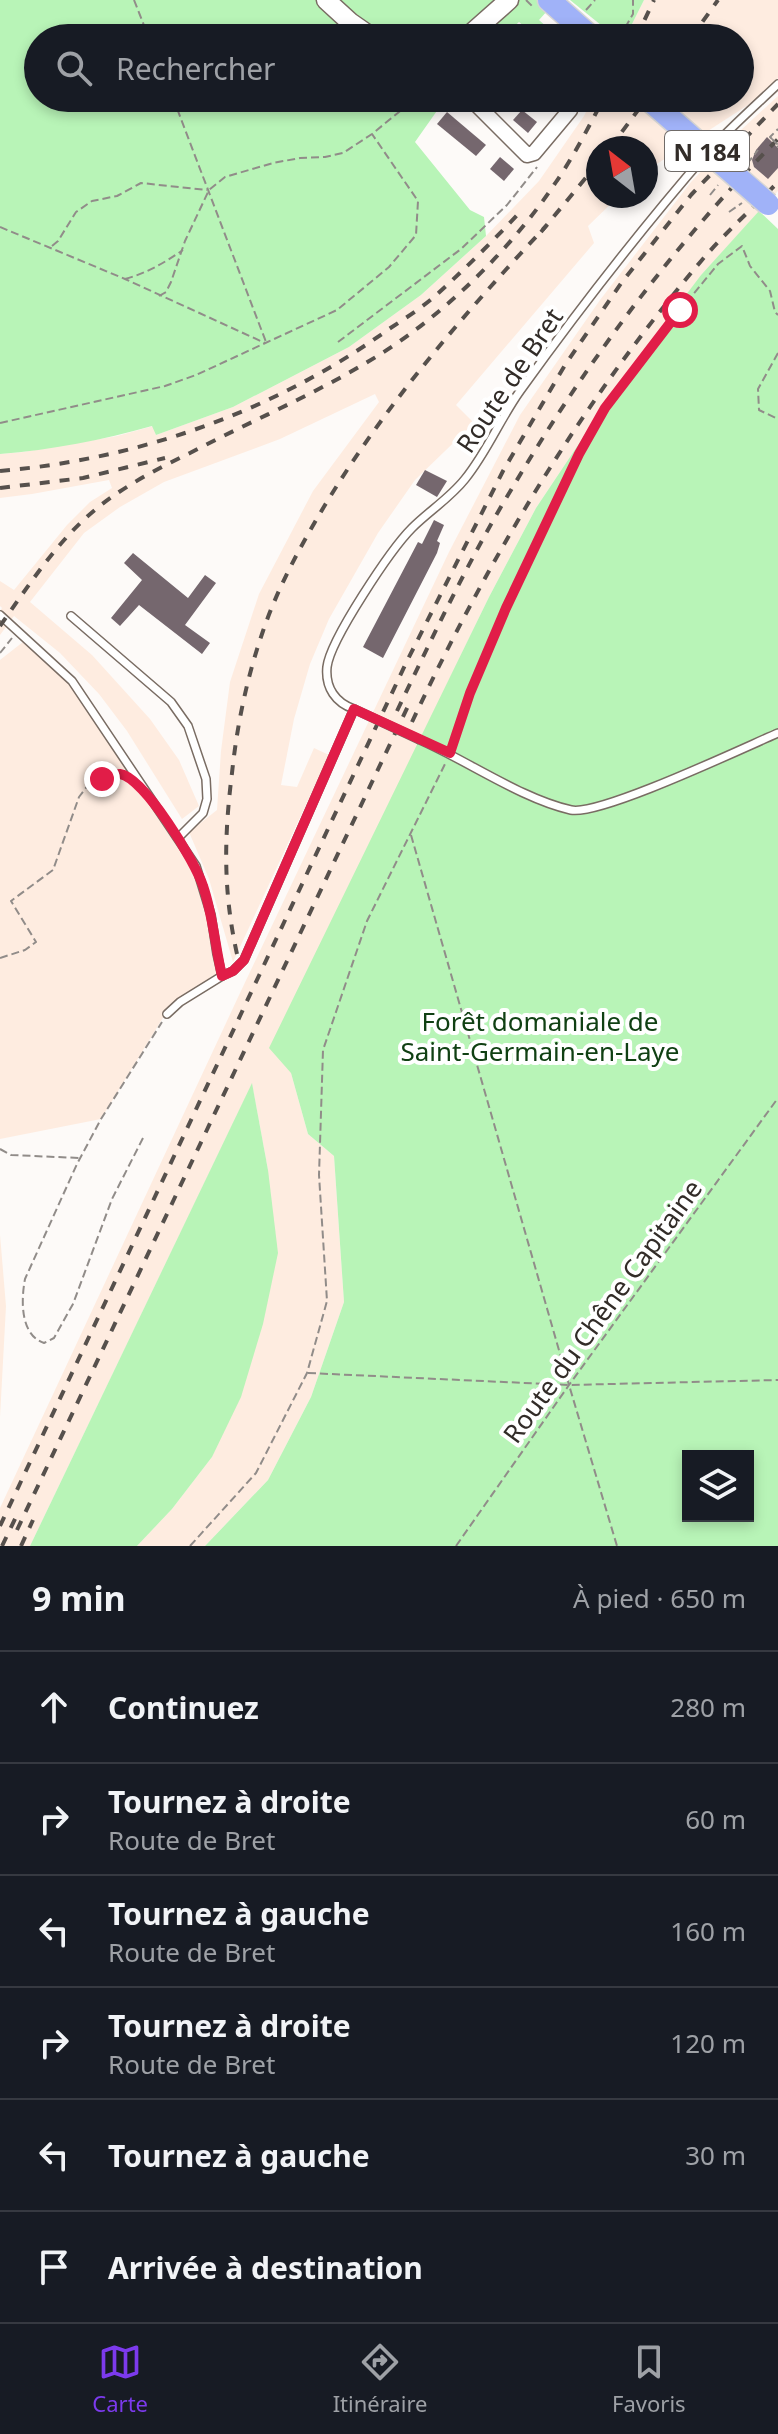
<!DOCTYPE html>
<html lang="fr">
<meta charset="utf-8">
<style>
:root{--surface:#171b24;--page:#242831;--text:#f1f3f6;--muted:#9ea1a6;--line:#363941;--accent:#7c3aed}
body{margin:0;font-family:"Noto Sans",sans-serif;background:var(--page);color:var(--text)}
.controls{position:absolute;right:24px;bottom:24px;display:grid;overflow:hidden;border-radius:0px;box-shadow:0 4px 12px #0003}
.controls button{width:72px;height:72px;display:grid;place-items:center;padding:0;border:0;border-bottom:2px solid var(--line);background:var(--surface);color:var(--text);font:40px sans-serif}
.compass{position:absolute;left:586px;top:136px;width:72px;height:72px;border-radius:50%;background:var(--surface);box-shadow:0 4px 12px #0003;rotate:329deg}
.stop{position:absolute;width:24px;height:24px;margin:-18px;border:6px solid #e11d48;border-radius:50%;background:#fff}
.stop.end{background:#e11d48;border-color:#fff;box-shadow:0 2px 8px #0008}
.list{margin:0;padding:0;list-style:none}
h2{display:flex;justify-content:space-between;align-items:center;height:104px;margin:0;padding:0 32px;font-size:34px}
h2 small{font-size:26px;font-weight:400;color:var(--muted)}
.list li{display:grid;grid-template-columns:52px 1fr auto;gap:24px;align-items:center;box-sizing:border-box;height:112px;padding:0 32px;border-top:2px solid var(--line)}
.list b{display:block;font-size:30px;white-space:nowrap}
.list p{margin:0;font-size:26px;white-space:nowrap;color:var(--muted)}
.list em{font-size:26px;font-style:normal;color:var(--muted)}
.icon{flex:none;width:44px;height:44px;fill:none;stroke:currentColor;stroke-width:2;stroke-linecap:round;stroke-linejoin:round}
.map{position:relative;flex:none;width:778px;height:1546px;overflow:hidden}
.search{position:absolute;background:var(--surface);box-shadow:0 4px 12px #0003;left:24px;right:24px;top:24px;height:88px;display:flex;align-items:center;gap:20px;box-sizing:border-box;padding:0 28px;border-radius:44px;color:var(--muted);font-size:30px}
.sheet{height:776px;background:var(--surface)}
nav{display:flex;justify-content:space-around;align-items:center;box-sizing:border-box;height:112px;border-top:2px solid var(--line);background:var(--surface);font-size:22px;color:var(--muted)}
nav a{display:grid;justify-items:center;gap:4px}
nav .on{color:var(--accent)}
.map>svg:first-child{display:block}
.built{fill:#feece0}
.green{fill:#b8f4b7;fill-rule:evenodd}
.building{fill:#75676e}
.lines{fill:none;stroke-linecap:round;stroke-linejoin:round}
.service-casing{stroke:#796c63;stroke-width:10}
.minor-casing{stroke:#796c63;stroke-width:17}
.tertiary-casing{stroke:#796c63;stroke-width:21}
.primary-casing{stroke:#d6d5d4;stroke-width:25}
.path{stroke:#918c89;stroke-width:2;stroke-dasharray:8 4;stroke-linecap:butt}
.service{stroke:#fff;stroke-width:7}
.minor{stroke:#fff;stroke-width:14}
.tertiary{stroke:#fff;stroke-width:18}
.primary{stroke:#a0b2f8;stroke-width:22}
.rail{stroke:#56504c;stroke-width:4;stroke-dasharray:10 10;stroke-linecap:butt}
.service-bridge-casing{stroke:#796c63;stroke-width:10;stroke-linecap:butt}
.primary-bridge-casing{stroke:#d6d5d4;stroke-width:25;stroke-linecap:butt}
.path-bridge{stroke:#918c89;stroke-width:2;stroke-dasharray:8 4;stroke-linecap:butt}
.service-bridge{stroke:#fff;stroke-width:7}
.primary-bridge{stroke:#a0b2f8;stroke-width:22}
.route{stroke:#e11d48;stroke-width:10}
.labels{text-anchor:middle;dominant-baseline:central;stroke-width:8;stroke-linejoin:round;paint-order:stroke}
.shield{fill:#fff;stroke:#706b68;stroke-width:2}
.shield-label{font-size:24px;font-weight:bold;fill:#322c28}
.street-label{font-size:26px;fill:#322c28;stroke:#fff}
.park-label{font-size:26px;fill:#104013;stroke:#fff}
</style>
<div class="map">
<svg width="778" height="1546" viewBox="0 0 778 1546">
<rect width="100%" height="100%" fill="#fdfaf8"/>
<g class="built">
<polygon points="644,0 778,0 778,78 748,105 646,171 646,148 598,148 598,196 619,196 588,226 594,243 456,405 474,423 415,480 378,533 329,619 310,664 294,719 281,785 297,787 314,748 329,755 233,962 209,879 189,832 217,810 221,751 230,682 259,594 313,491 379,402 375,394 280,439 164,482 120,507 84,533 30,602 92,655 150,719 179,760 199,806 182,819 127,731 99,694 60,653 14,616 0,635 0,611 2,608 0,606 0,581 14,590 67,525 90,502 112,488 109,480 32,494 0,498 0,454 23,452 117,436 153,426 156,435 233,407 349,347 421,295 486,236 539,181 584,116 593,98 740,98 740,38 625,38"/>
<polygon points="778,96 778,191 701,275 594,421 536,508 489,597 420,740 291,1073 308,1134 334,1156 344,1302 311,1397 268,1480 205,1546 137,1546 172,1509 212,1457 268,1170 252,1084 30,1546 0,1546 0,1508 240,993 449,552 520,415 600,300 691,182 741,130"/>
<polygon points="23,642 71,682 203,886 220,975 172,1003 101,1119 0,1139 0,660"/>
<polygon points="0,1235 6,1306 0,1417"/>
</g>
<g class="green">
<path d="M0,0H557L539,20L559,38H538L519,22L502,38H38V98H446L415,142L470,210L484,217L486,236L421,295L349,347L233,407L156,435L152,426C103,440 51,450 0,454Z"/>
<polygon points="570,0 644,0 625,38 617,38"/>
<path d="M759,211L778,229V1546H205L268,1480L311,1397L344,1302L334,1156L308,1134L291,1073L269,1048L489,597L536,508L594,421L655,336L701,275ZM688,1456H748V1516H688Z"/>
<polygon points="252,1083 268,1170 278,1253 263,1324 241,1397 212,1457 172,1509 137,1546 30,1546"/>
</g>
<g class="building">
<polygon points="522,110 537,122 528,133 513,120"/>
<polygon points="447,112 486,145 476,156 437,124"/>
<polygon points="767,137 778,148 778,168 768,179 754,167 752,160 756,150"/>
<polygon points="500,157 514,169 504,181 490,169"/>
<polygon points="425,470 447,481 437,497 416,485"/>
<polygon points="434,520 444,525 437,541 440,543 437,553 383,658 363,647 418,542 422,544"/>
<polygon points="133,553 188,598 205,575 216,583 185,625 210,643 202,654 139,605 120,626 111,618 142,580 124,563"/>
</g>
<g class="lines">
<defs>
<g id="service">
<path d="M0,615L72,681L196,866L211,915L217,954L222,976L233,971L244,960L354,709C336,703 325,688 327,667C330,640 391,549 412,528C429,511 450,498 465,479C487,452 500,419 520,391C579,309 642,228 708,152C730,128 755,106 778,84"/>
<polyline points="71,616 171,702 188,726 206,779 207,799 203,813 178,838"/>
<path d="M420,740C468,761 522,799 571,810C600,816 743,748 778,733"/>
<polyline points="167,1014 180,1002 222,976"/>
</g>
<polyline id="minor" points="470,98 527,155 534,153 570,110 572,98"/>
<g id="tertiary">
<polyline points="326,0 350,22 373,38"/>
<polyline points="466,38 509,0"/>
</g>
<polyline id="primary" points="549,0 592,38"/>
</defs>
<use href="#service" class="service-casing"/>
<use href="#minor" class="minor-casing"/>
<use href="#tertiary" class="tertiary-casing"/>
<use href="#primary" class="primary-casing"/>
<g class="path">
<polyline points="134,0 149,38"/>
<polyline points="526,0 532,6"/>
<polyline points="586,10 595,0"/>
<polyline points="619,38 633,14 633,0"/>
<polyline points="173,98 266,342"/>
<polyline points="772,139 770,137 778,129"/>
<polyline points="777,147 778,146"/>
<polyline points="747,164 758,150"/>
<polyline points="710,195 718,185"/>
<polyline points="729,212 742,203"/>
<polyline points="0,227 125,279 265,343"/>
<polyline points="52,246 58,241 76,212 92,201 117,196 141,183 207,190"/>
<path d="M125,279C147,273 164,263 183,250"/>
<polyline points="159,296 166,292 171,282 185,241 209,190 225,177 273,163 300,158 325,157 343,153 372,134 416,98"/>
<polyline points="338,342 461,249 507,205 537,167"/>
<polyline points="778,353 758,389 759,410 778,419"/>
<polyline points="0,423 165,386 196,375 337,310 389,267 416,235 418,201 372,134"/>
<polyline points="0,653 12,638"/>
<polyline points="452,745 470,693 506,608 563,486 605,408 660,335 718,264 742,246 750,266 770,291 775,312 778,315"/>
<polyline points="411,835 569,1385 617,1546"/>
<polyline points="0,958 25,950 36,942 11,901 53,870 79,797 89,784 119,774 122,775"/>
<path d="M143,1138L112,1199L73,1304L54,1338L44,1343C20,1335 21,1300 25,1279L77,1164L101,1119L162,1022"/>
<polyline points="0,1149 11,1155 79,1158"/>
<polyline points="308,1373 569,1385 778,1380"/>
<polyline points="190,1546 256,1473 307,1373 327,1301 319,1175 323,1050 367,921 446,762"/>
<polyline points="456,1546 569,1385 778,1098"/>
</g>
<use href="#service" class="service"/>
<use href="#minor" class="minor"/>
<use href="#tertiary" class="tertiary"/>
<use href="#primary" class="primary"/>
<g class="rail">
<polyline points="636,38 654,0"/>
<polyline points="691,38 718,0"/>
<polyline points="610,148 647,98"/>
<polyline points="541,232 598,163"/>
<path d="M0,471C140,459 275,411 389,329C404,319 420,309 434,297C464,270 493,241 520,212"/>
<polyline points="0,488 83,478 165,458"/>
<path d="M0,626C29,585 57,541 96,509C124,486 157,469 190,453C253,420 318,393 379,355C445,314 513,247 556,182C574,156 589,126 604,98"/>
<path d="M397,711C434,634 470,557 514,485C588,360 676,242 778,139"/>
<path d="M412,722C490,556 583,400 702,260C725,233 753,208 778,182"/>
<path d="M237,954C223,891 224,837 232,773C237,725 247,677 263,631C278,587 301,545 325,505C388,401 464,314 547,225"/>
<polyline points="0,1526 407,661 503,471 565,365 622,282 691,195 778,104"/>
<polyline points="17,1530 410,702"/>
<polyline points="2,1546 16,1517"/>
<polyline points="21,1546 33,1520"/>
</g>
<defs>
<polyline id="service-bridge" points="354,709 420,740"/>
<polyline id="primary-bridge" points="647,98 768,204"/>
</defs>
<use href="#service-bridge" class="service-bridge-casing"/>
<use href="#primary-bridge" class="primary-bridge-casing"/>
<polyline class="path-bridge" points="772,139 778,145"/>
<use href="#service-bridge" class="service-bridge"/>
<use href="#primary-bridge" class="primary-bridge"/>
</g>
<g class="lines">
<path class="route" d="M102,779C108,777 115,774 120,774C144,777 196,863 203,886C213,915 215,946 222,976L233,971L244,960L354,709L450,753L470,693L506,608L579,454L605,408L680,310"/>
</g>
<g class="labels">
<rect class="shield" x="665" y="131" width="84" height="40" rx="6"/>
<g class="shield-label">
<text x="707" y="151">N 184</text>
</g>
<g class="street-label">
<text transform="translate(509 380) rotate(-56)">Route de Bret</text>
<text transform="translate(602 1311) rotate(-54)">Route du Chêne Capitaine</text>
</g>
<g class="park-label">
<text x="540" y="1021">Forêt domaniale de<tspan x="540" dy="30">Saint-Germain-en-Laye</tspan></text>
</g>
</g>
</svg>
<div class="controls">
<button><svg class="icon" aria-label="layers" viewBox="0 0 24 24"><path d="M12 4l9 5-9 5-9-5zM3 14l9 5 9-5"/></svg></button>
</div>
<svg class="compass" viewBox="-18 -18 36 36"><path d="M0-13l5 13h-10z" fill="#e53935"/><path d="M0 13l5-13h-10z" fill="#9ea1a6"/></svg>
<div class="stop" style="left:680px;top:310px"></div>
<div class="stop end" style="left:102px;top:779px"></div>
<div class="search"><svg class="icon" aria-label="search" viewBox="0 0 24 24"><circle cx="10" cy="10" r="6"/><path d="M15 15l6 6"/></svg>Rechercher</div>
</div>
<section class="sheet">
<h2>9 min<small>À pied · 650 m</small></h2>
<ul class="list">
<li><svg class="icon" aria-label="ahead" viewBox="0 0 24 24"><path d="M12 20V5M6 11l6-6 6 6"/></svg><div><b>Continuez</b></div><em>280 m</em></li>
<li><svg class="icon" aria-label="right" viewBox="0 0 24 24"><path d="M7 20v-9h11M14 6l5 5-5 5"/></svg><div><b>Tournez à droite</b><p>Route de Bret</p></div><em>60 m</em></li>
<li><svg class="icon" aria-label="left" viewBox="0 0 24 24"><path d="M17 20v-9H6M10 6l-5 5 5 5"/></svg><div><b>Tournez à gauche</b><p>Route de Bret</p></div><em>160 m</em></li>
<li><svg class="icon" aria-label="right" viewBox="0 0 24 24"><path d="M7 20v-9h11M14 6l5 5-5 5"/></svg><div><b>Tournez à droite</b><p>Route de Bret</p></div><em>120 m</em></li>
<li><svg class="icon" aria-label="left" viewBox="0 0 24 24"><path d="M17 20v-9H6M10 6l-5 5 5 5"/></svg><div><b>Tournez à gauche</b></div><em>30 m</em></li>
<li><svg class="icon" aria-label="arrive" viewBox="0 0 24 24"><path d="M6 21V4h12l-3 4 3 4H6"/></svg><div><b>Arrivée à destination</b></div></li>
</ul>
</section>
<nav>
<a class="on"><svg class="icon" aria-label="map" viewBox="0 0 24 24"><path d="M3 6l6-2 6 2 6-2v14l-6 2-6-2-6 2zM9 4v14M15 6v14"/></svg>Carte</a>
<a><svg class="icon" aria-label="directions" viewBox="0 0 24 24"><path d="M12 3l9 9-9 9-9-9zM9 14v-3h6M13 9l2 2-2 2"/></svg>Itinéraire</a>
<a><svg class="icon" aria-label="saved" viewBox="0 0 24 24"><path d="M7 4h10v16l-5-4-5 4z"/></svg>Favoris</a>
</nav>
